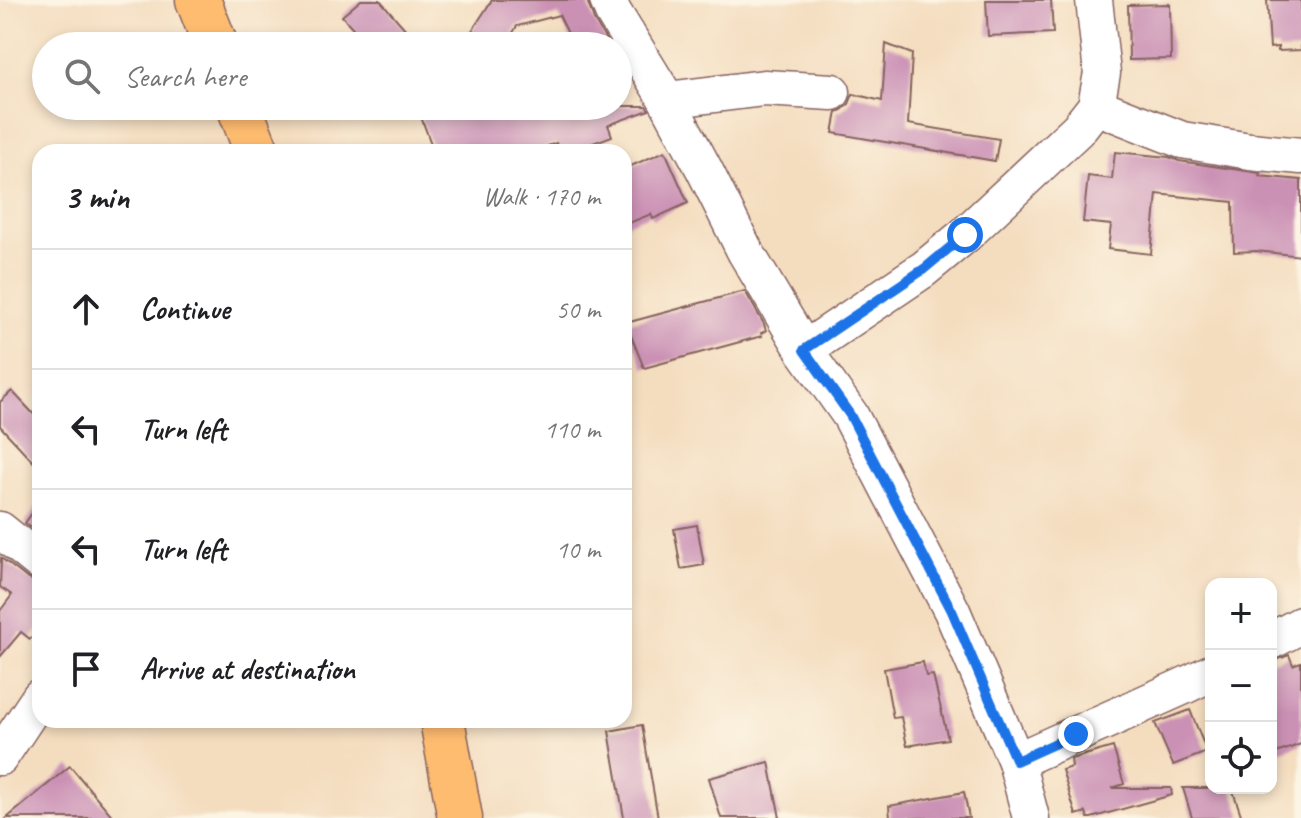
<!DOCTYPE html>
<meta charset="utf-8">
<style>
:root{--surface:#fff;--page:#f2f2f2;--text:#202124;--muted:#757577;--line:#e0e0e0}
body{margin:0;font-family:Caveat,sans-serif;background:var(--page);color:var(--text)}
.controls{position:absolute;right:24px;bottom:24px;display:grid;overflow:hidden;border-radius:16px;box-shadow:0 4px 12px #0003}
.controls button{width:72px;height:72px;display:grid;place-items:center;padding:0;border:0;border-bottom:2px solid var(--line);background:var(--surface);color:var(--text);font:40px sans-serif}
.stop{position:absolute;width:24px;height:24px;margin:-18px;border:6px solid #1a73e8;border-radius:50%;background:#fff}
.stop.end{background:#1a73e8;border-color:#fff;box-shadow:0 2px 8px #0008}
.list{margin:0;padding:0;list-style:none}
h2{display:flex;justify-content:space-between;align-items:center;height:104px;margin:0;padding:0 32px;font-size:34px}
h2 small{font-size:26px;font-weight:400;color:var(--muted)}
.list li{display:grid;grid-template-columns:52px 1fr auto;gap:24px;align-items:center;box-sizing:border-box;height:120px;padding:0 32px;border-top:2px solid var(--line)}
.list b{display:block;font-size:30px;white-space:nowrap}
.list em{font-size:26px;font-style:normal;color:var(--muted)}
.icon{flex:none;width:44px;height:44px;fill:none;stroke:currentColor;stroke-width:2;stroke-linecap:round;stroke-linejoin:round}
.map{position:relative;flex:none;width:1301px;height:818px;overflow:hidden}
.search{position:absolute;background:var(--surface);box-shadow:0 4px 12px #0003;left:32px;top:32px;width:600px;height:88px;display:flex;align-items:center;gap:20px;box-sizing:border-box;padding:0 28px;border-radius:44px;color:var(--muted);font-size:30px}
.panel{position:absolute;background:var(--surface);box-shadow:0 4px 12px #0003;left:32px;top:144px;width:600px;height:584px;border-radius:24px}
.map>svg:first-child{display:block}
.building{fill:#cb91b5}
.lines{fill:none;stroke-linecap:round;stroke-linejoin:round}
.minor-casing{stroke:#86625f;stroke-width:39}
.highway-casing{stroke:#86625f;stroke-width:47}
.minor{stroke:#fff;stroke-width:36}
.highway{stroke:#febc70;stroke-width:44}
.route{stroke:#1a73e8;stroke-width:10}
</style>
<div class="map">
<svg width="1301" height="818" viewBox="0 0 1301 818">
<rect width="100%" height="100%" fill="#fcf5e5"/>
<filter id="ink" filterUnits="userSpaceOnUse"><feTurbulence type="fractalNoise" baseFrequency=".0125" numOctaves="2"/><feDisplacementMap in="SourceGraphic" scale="16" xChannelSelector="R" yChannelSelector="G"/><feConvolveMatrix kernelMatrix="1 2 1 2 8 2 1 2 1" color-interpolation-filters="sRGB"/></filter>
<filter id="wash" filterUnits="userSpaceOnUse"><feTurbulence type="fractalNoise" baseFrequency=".006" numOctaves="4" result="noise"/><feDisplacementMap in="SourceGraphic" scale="32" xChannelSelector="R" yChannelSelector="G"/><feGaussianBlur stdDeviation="1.8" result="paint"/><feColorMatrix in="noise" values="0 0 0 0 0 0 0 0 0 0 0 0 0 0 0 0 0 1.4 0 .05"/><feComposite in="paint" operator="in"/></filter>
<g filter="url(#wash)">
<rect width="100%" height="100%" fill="#f4ddbf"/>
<g id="blocks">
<g class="building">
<polygon points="361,0 380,0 420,46 369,46 342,16"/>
<polygon points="492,0 587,0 594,20 606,40 593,46 574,46 559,15 517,26 505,46 462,46"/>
<polygon points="986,0 1051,0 1053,33 988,36"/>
<polygon points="1267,0 1301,0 1301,50 1278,51 1278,47 1270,48"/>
<polygon points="1170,4 1171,59 1129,60 1128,5"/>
<polygon points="886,44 912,54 908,124 999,139 995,161 833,133 837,112 842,110 849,104 853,94 882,101"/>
<polygon points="417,106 447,106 451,114 473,106 646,106 649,110 608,125 612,136 569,152 560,152 556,143 531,152 434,152"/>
<polygon points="665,151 688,203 653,219 651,214 624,225 624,169"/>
<polygon points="1115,152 1169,157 1179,161 1260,173 1259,176 1301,180 1301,256 1256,251 1234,252 1233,202 1157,194 1151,254 1108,249 1111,225 1083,222 1088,176 1112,179"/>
<polygon points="745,291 764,324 766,331 761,333 762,336 644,368 626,323"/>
<polygon points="12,391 40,421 40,469 0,426 0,402"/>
<polygon points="40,502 40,535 25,523"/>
<polygon points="697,525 704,565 681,569 674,529"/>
<polygon points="1,558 27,578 40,583 40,626 30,639 21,632 0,657 0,611 12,595 0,587"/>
<polygon points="1289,655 1293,665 1301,662 1301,744 1271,755 1271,662"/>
<polygon points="923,662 926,676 933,675 948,739 907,746 901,717 893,718 884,669"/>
<polygon points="1190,710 1207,752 1173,765 1155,723"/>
<polygon points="642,725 658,818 624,818 609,731"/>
<polygon points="1113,747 1124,784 1112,788 1171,788 1172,795 1091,818 1088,818 1086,812 1076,815 1062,770 1072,767 1071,759"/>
<polygon points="769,762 780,818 721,818 709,778"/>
<polygon points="70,766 114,818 7,818"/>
<polygon points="1183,788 1232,788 1242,818 1192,818"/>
<polygon points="964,792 969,818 890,818 889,806"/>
</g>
</g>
</g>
<g filter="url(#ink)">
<use href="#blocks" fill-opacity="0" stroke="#86625f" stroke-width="2"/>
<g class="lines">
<defs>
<g id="minor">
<polyline points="608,0 613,12 667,100 704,169 745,251 804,350 850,415 952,611 1016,761 1031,818"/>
<polyline points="667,100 764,88 832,92"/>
<polyline points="1096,106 1182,140 1250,151 1301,156"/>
<polyline points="804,350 924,269 965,235 1078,129 1096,106 1102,73 1094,0"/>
<polyline points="0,530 40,562"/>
<polyline points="1271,641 1301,625"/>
<polyline points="0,757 40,697"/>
<polyline points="1016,761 1184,686 1211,673"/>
</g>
<g id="highway">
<polyline points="198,0 216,46"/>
<polyline points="239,106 257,152"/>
<polyline points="442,720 460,818"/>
</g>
</defs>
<use href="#minor" class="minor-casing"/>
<use href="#highway" class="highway-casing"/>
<use href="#minor" class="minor"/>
<use href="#highway" class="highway"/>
</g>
</g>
<g class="lines" filter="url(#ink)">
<polyline class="route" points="965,235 924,269 804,350 850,415 952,611 1016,761 1076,734"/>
</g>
</svg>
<div class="controls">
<button>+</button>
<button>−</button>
<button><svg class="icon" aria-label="locate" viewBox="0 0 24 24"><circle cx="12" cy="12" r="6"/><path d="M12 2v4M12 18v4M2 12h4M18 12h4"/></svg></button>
</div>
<div class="stop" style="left:965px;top:235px"></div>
<div class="stop end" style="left:1076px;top:734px"></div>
<div class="search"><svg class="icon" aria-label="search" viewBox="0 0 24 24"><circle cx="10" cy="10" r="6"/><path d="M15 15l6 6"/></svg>Search here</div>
<section class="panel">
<h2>3 min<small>Walk · 170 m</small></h2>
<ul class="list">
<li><svg class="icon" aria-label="ahead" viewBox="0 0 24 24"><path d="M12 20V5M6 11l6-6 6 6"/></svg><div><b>Continue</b></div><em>50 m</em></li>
<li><svg class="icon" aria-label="left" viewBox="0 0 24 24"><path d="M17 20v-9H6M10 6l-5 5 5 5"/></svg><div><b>Turn left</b></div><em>110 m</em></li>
<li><svg class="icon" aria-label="left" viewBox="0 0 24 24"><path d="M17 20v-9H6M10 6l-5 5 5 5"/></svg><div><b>Turn left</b></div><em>10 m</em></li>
<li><svg class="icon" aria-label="arrive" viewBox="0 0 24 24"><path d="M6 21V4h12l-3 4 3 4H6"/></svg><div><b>Arrive at destination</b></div></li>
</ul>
</section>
</div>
